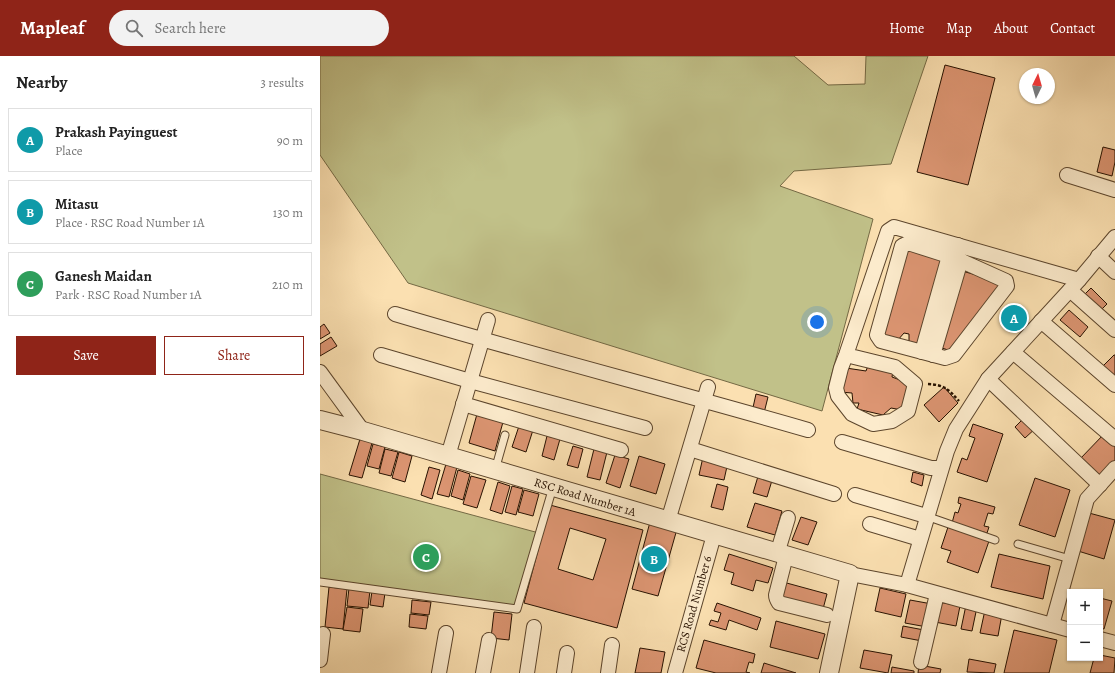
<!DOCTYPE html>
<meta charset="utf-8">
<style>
:root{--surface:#fff;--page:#f2f2f2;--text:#222;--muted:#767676;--line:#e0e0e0;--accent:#8f2418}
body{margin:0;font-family:Alegreya,serif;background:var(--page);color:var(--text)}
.controls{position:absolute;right:12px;bottom:12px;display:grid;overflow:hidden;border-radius:0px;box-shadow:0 1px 3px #0004}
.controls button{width:36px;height:36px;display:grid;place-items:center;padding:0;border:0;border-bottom:1px solid var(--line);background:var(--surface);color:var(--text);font:20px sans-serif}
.compass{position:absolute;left:699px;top:12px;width:36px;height:36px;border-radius:50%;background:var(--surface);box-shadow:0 1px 3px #0004;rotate:5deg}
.you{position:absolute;left:497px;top:266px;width:14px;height:14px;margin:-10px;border:3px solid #fff;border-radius:50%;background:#1a73e8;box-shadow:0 0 0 6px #1a73e833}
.badge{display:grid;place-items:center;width:26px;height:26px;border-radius:50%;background:var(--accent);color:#fff;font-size:13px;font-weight:700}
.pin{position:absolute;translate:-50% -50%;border:2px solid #fff;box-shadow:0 1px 4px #0006}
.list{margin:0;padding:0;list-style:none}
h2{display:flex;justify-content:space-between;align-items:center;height:52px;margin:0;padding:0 16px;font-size:17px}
h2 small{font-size:13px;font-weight:400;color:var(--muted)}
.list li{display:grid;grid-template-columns:26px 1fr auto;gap:12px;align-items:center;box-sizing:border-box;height:64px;margin:0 8px 8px;padding:0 8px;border:1px solid var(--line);border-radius:0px}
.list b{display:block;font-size:15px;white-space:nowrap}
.list p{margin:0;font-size:13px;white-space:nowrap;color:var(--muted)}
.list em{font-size:13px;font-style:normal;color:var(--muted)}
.actions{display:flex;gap:8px;padding:12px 16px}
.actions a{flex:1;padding:9px 0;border:1px solid var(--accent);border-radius:0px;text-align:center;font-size:14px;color:var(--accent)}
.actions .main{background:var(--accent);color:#fff}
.icon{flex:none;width:22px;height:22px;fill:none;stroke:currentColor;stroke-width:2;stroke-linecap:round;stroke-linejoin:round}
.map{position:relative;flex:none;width:795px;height:617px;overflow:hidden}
header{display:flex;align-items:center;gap:24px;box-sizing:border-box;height:56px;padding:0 20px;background:var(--accent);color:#fff}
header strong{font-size:19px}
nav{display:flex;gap:22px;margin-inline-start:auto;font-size:14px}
.search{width:280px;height:36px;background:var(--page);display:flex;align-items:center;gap:10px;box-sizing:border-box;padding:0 14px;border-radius:22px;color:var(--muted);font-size:15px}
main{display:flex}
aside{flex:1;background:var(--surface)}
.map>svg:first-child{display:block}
.green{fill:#c1c189;stroke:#746944}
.building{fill:#dc9572;stroke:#271100;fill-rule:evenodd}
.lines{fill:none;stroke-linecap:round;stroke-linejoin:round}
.service-casing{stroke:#5c452c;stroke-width:9}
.minor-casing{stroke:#5c452c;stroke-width:16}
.tertiary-casing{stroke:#5c452c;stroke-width:20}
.path{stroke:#271100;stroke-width:2.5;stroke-dasharray:3 2;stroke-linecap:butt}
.service{stroke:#fcebcc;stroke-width:7}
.minor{stroke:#fcebcc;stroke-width:14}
.tertiary{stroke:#fcebcc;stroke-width:18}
.labels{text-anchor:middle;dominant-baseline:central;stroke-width:4;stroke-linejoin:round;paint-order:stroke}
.street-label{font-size:12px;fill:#271100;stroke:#fcebcc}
</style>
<header>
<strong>Mapleaf</strong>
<div class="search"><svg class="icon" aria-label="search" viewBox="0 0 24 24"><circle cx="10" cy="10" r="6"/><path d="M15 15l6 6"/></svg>Search here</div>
<nav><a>Home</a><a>Map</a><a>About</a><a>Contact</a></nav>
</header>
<main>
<aside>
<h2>Nearby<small>3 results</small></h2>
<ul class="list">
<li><span class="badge" style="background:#0f9aa8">A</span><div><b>Prakash Payinguest</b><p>Place</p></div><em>90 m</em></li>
<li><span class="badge" style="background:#0f9aa8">B</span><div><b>Mitasu</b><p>Place · RSC Road Number 1A</p></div><em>130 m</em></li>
<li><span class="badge" style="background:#2e9e5b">C</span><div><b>Ganesh Maidan</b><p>Park · RSC Road Number 1A</p></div><em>210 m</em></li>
</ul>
<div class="actions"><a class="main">Save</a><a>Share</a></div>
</aside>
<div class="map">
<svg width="795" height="617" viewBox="0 0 795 617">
<rect width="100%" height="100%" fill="#fbe0b1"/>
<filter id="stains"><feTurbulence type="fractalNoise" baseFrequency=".005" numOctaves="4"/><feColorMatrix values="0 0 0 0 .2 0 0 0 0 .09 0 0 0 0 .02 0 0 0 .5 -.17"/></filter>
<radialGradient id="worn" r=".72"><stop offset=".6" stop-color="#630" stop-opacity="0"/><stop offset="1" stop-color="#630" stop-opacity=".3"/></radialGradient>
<g class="green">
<polygon points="0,0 474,0 508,29 545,28 546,0 608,0 571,108 474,115 460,130 553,163 502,355 88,227 0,99"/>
<polygon points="0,418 219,477 197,553 0,526"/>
</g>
<g class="building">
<polygon points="625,9 675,22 648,129 597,116"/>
<polygon points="783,91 795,94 795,106 792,120 777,116"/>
<polygon points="587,190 622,205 600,292 589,288 589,278 584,277 577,285 563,280 565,265 568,266"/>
<polygon points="642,215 685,227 631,295 619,291"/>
<polygon points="771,232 787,248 782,253 765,238"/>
<polygon points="687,249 707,267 701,274 681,257"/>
<polygon points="749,254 768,271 760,281 740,264"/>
<polygon points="4,268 10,277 0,283 0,271"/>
<polygon points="11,281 17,290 0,300 0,288"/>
<polygon points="794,299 795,299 795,325 781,312"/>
<polygon points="549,307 573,315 572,321 588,327 582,354 571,352 563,359 537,353 539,347 533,347 532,337 520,336 526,312 546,315"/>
<polygon points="624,331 638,347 619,366 604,349"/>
<polygon points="436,338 448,341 444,357 432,356"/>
<polygon points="157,358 183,366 175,395 149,387"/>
<polygon points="706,360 717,371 705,382 695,371"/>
<polygon points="653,368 683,378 667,426 637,416 642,402 647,404 655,382 649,380"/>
<polygon points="199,370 213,374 206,396 192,391"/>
<polygon points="785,377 795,387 795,410 781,425 759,404"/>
<polygon points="227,380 240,383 234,404 222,400"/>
<polygon points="40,383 52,387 42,422 29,419"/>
<polygon points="53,388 65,391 59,413 47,410"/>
<polygon points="253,390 263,393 258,412 247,409"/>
<polygon points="65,393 78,396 71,420 59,417"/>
<polygon points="274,393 287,396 280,424 267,421"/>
<polygon points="79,396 92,400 85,426 72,422"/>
<polygon points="295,399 309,403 300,432 286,427"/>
<polygon points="319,400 345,408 336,438 310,430"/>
<polygon points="383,401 408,406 404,424 379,419"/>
<polygon points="126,408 137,411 129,441 117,438"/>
<polygon points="109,411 120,414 112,443 101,439"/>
<polygon points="138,414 150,418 143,444 131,440"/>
<polygon points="593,416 604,419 602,430 591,426"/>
<polygon points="439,417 453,421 447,441 433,437"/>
<polygon points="151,420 166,424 157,452 143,448"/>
<polygon points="715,422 750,434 735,481 699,469"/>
<polygon points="178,426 190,430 182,458 170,454"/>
<polygon points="397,428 408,431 403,454 391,451"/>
<polygon points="192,430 203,433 196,459 185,456"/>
<polygon points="204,434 219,438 213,460 198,456"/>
<polygon points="639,441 675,451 673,458 668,457 664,470 669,471 667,477 632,467 635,456 638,457 641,448 638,447"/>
<polygon points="435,447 462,455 455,479 427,471"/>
<path d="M230,449L323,474L297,572L204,547ZM250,472L286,483L273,524L238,513Z"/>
<polygon points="769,457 795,464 784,503 758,495"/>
<polygon points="481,461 497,466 488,489 472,484"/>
<polygon points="330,466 357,473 338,540 312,533"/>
<polygon points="628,471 669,485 658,517 627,506 631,495 621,492"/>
<polygon points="409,498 453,512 448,527 436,524 433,535 411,528 414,517 404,514"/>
<polygon points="679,498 730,510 723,543 671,531"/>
<polygon points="463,526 507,538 503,553 459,540"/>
<polygon points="9,531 27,533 23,573 5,571"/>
<polygon points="29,532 50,534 48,552 27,550"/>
<polygon points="560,532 586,538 581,561 555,555"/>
<polygon points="52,535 65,537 63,551 50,549"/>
<polygon points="780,542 792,545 784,573 780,572"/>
<polygon points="92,544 111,546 109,559 91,557"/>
<polygon points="590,544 612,548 607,571 585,567"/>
<polygon points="619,546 640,550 636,570 615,566"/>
<polygon points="397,547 441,562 437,574 409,564 406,574 389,569 391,564 398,566 401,557 394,555"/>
<polygon points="646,549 657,551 652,575 641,573"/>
<polygon points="27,551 43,553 40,576 23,574"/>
<polygon points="665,554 682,558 678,580 660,577"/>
<polygon points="174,556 192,558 189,584 171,582"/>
<polygon points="90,558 108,560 106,573 89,571"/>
<polygon points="456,565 505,578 498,603 450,591"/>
<polygon points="583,570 604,574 602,585 581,581"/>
<polygon points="694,574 737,584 729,617 684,617"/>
<polygon points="384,584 435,598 433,607 429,606 426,616 430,617 396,617 376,612"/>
<polygon points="320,592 345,596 341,617 315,617"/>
<polygon points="544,594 572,599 568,617 540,612"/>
<polygon points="780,599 795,602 794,617 770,617 774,602 780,602"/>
<polygon points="649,603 676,608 674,617 647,616"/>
<polygon points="444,607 476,617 441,617"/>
<polygon points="599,609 621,613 620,617 598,617"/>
<polygon points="572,611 594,615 594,617 571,617"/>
</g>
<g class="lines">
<defs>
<g id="service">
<polyline points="175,414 185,379"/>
<polyline points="606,460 675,484"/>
<polyline points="698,488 750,503"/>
<polyline points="0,526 197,553 233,431"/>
</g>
<g id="minor">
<polyline points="747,119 795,134"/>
<polyline points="778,200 795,216"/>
<polyline points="635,202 686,225 687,230 634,299 625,302 561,285 557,279 582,190 588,187 635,202 638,189"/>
<polyline points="750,234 795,274"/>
<path d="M75,258C212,299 350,334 488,374"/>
<polyline points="721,265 795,329"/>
<polyline points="602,296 629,200"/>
<polyline points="693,296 795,383"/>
<polyline points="61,299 150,325 325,372"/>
<polyline points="526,299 575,311 595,328 588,355 572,365 553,368 532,358 518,340 516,332 521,312 526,299 568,175 574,171 759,224"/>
<polyline points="613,299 641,204"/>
<polyline points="0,316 43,375"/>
<polyline points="668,323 780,429"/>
<polyline points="143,348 301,394"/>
<polyline points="522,386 611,412 621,412"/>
<polyline points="370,393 514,438"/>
<polyline points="128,400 168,264"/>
<polyline points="535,439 606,460"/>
<polyline points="348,465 388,331"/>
<polyline points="550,468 600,483"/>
<polyline points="457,498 468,462"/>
<path d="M466,500L456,539C456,542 457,544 459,547L507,559"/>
<polyline points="530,518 587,529 750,574"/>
<polyline points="587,529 627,395 636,373 668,323 759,224 795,181"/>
<polyline points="732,569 767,443 795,412"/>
<polyline points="780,583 795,587"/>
<polyline points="0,604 3,578"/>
<polyline points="601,606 617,538"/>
<polyline points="119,617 126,577"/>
<polyline points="163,617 169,584"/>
<polyline points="207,617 214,571"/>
<polyline points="244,617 247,597"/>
<polyline points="288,617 292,589"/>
<polyline points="355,617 394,479"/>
</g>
<polyline id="tertiary" points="0,364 43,375 530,518 509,617"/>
</defs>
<use href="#service" class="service-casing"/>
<use href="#minor" class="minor-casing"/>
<use href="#tertiary" class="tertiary-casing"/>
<path class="path" d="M608,328C625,329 628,333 639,345"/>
<use href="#service" class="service"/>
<use href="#minor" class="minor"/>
<use href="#tertiary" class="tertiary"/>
</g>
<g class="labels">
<g class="street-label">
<text transform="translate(265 441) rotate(17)">RSC Road Number 1A</text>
<text transform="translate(374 548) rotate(-74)">RCS Road Number 6</text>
</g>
</g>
<rect width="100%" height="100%" filter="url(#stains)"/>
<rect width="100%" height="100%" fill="url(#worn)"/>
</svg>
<div class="controls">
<button>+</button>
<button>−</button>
</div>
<svg class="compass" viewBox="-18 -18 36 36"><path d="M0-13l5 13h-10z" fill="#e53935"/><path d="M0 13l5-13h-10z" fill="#767676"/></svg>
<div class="you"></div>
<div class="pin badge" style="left:694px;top:262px;background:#0f9aa8">A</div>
<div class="pin badge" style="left:334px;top:503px;background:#0f9aa8">B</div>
<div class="pin badge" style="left:106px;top:501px;background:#2e9e5b">C</div>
</div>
</main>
